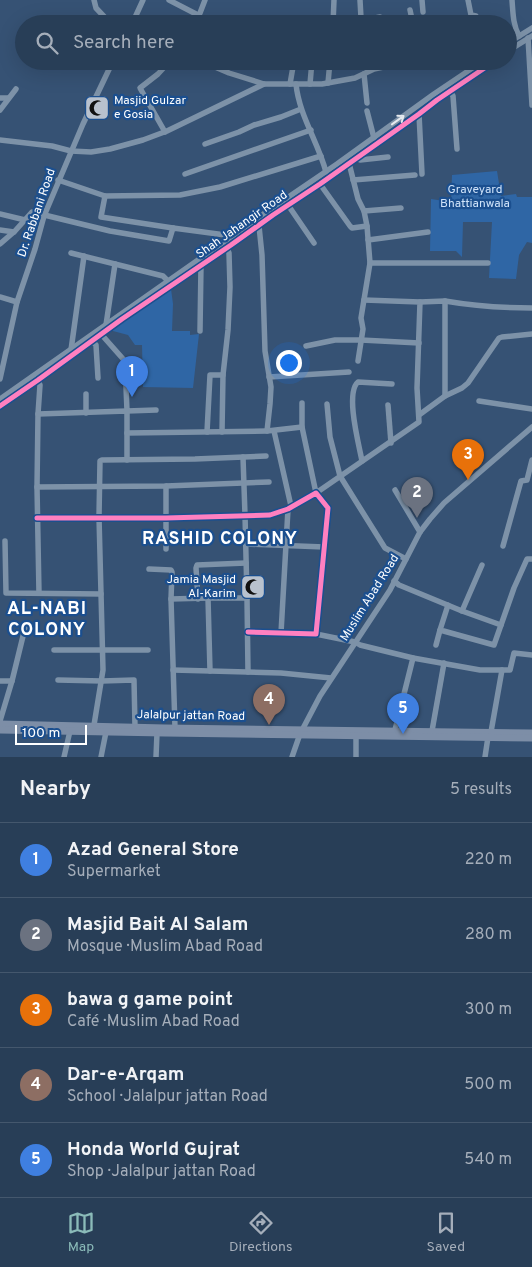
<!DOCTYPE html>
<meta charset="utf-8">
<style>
:root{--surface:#283e57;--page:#344961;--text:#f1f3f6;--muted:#a5aeba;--line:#44576d;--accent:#8bbbb9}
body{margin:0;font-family:Overpass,sans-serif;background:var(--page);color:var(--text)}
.scale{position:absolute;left:15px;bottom:12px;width:72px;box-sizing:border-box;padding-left:5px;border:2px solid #fff;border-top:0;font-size:14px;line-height:18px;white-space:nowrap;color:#fff;-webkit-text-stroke:4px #1b4f8f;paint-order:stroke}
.you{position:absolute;left:288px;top:362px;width:18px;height:18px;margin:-12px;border:4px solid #fff;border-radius:50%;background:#1a73e8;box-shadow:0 0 0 8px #1a73e833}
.badge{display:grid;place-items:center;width:32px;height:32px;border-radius:50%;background:var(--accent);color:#fff;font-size:16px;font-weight:700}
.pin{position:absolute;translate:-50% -41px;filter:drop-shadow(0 1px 2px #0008)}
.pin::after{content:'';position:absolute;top:26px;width:18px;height:15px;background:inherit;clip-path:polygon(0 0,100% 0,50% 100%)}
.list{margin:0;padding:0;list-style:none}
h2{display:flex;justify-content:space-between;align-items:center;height:65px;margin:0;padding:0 20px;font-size:21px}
h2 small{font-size:16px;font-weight:400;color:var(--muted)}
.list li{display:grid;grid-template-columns:32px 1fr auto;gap:15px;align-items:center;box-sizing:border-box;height:75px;padding:0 20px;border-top:1px solid var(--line)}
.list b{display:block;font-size:19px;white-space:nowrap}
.list p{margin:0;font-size:16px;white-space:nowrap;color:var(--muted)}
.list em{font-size:16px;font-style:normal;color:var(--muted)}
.icon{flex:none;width:28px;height:28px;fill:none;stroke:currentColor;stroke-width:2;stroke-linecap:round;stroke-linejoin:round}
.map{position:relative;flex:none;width:532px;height:757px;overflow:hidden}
.search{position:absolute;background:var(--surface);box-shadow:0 5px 20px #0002;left:15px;right:15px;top:15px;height:55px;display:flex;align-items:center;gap:12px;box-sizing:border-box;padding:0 18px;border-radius:28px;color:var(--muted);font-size:19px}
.sheet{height:440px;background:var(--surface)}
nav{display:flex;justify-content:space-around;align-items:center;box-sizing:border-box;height:70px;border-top:1px solid var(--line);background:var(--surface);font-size:14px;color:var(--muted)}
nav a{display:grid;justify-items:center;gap:2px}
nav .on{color:var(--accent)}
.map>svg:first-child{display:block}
.green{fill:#2f66a5}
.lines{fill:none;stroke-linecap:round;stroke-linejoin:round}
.minor{stroke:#7d92a8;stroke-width:5.5}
.major{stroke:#7d8ea7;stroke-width:7}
.cycleway-casing{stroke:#1b4f8f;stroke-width:8}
.cycleway{stroke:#ff80c0;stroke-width:5}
.oneway{stroke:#e5e9ee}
.labels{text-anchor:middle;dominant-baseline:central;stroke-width:4.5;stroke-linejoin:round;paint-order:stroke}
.poi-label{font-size:12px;fill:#fff;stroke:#1b4f8f;text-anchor:start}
.park-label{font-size:12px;fill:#cfe3fa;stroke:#1b4f8f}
.street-label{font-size:12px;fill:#fff;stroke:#1b4f8f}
.district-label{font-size:18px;font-weight:bold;letter-spacing:1px;fill:#fff;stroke:#1b4f8f}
</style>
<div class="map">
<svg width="532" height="757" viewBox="0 0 532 757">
<rect width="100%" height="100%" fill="#365274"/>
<g class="green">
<polygon points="497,171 501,196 516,194 517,197 532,197 532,243 527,242 519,255 516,279 489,278 492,222 463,222 462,257 456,251 430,251 431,199 451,202 452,175"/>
<polygon points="171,289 173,304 172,331 190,331 190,335 199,334 193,388 143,387 142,345 135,345 128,335 113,331 113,329"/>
</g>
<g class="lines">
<g class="minor">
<polyline points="94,0 96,8 111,24"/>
<polyline points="169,0 198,15"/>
<polyline points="360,0 361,18 370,19 380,17 382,24"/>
<polyline points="422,0 423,12"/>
<polyline points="468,0 471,15 476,16 477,24"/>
<path d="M512,0C513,13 513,25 519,36"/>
<polyline points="410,10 413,24"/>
<polyline points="446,22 446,24"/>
<polyline points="132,24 143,0"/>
<polyline points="194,24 200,13 205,0"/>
<polyline points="333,24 334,0"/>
<polyline points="528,38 532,105"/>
<polyline points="508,43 532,28"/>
<polyline points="508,51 532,36"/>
<polyline points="201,61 229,73 264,84 322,84 355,78 374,69 412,61"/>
<polyline points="364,74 367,103"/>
<polyline points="328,83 330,61"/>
<polyline points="290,84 294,61"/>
<path d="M296,84C299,115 318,142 326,172"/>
<polyline points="310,84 312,61"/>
<polyline points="450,91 453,96 457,149"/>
<polyline points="0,98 8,98"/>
<polyline points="0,110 16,89"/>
<polyline points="367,111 374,138"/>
<polyline points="419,114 422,174"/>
<polyline points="165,132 140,88 158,74 170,61"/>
<polyline points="0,140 52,146 71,151 91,152 110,149 143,140 167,131 264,84"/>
<polyline points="205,144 239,132 254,125 281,117 301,109"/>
<polyline points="357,158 360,160 388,157"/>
<polyline points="349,163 358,199 364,211 367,226 370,263 361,318 363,329 358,361"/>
<polyline points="185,174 311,130"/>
<polyline points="58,180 105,196 101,217 173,228"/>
<polyline points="353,180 415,175"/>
<polyline points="320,184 350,226 352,228 367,226"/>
<polyline points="105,196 180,195 220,187 321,156"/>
<polyline points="288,205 314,243"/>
<polyline points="364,211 401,208"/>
<polyline points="0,214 25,220"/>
<polyline points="259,226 262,255 265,351 271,387 270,404 267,431 302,427"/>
<polyline points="0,230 14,232"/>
<polyline points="368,240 428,232"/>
<polyline points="0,244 15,231 32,212 110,231 169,241 173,228 233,236"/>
<polyline points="71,253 163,276 168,281"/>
<polyline points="370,263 488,263"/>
<polyline points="0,297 17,302"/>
<path d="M445,301C474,306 502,308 532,308"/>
<polyline points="106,325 115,264"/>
<polyline points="200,331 201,265"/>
<polyline points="101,334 124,360 125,363 127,411 156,410"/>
<polyline points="92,341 96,345 98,378"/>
<polyline points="306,346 335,340 361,340 419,343"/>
<polyline points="71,350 84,256"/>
<polyline points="269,377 349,372"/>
<polyline points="0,379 17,302 35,249 44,216 83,124 113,61"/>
<polyline points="38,380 40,385 38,414 37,487 166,486 269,482"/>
<polyline points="86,394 86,413"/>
<polyline points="445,396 462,388 468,383 499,338 502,337 532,334"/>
<polyline points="0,399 265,213 337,164 434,94 483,61"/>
<polyline points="479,401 532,409"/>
<polyline points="302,403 302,427 316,493 419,422 417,388 420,302 364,300"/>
<polyline points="327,404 330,437 340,476 385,548 406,559"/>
<polyline points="388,405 391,443"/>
<polyline points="0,406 38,380 122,319 231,245 273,215 320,184 419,114 437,100 495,61"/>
<polyline points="38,414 127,411 127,433"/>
<polyline points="419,415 445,396 445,301 420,302"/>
<polyline points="274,431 291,506"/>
<polyline points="207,432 210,375 223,375"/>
<polyline points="222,432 223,375 228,330 230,287 229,253 227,248"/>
<polyline points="243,457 245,515 247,598"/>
<polyline points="127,460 127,433 267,431"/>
<path d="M362,461C359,445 345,393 358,382L392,384"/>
<polyline points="166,486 166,549"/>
<polyline points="37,487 39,593"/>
<polyline points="395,490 420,532"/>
<polyline points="37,518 166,518 270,515 288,509 316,493 328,508 316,634 248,632"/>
<polyline points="5,541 6,593 101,594"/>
<polyline points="246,544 324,547"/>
<polyline points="503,546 521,481 527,480 532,460"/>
<polyline points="149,569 171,570 172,572 171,599 175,728"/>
<polyline points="394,581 399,585 462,611 501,625"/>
<polyline points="171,599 208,598"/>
<polyline points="198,599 196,568 197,565 246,563"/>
<polyline points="448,605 440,630 494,645 514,588 527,559 532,559"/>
<polyline points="462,611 482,565"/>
<polyline points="281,633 288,509"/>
<polyline points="316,634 355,642 360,645 413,658 480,670 510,670 514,653 532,655"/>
<polyline points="436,645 440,630"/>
<polyline points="54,650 148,650"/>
<polyline points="173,670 281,673 331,678"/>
<polyline points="210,671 208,598 247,598 248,672"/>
<polyline points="58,680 102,681 134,680 135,727"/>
<polyline points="0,681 12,681"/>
<polyline points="0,721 12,681 25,628"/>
<polyline points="94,725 103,670 99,517 100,461 102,460 195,459 266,456"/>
<polyline points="395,730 413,658"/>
<polyline points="432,731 444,663"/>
<polyline points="491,732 502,670"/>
<polyline points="64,757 70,731"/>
<polyline points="101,757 106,732"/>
<polyline points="156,757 157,733"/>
<polyline points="292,757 300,734 320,696 390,590 420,532 430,519 444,503 532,427"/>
<polyline points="356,757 356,735"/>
<polyline points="485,757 488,737"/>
</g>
<g class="major">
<polyline points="0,724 165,728 532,733"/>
<polyline points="0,730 165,733 532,738"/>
</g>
<defs>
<g id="cycleway">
<polyline points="0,406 38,380 122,319 231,245 273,215 320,184 419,114 437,100 495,61"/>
<polyline points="37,518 166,518 270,515 288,509 316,493 328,508 316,634 248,632"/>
</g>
</defs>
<use href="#cycleway" class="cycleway-casing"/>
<use href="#cycleway" class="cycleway"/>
</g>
<defs><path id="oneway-shaft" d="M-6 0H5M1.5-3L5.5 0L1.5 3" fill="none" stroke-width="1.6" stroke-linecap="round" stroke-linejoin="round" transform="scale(1.25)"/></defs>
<use class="oneway" href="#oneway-shaft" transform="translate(398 120) rotate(-36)"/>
<defs>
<symbol id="mosque-square" viewBox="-11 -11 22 22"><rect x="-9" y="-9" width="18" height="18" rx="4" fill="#b9c2ce" stroke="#1b4f8f"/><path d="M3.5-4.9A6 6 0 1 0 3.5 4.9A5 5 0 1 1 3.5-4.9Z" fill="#111"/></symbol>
</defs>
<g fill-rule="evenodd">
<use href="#mosque-square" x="83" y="94" width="28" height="28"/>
<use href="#mosque-square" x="239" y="573" width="28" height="28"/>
</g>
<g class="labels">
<g class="poi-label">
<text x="114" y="101">Masjid Gulzar<tspan x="114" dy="14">e Gosia</tspan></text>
<text x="236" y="580" text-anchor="end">Jamia Masjid<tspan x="236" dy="14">Al-Karim</tspan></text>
</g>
<g class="park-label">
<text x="475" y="190">Graveyard<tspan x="475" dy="14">Bhattianwala</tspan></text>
</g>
<g class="street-label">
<text transform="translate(37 213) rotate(-71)">Dr. Rabbani Road</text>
<text transform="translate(242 225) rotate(-35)">Shah Jahangir Road</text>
<text transform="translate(370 598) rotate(-58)">Muslim Abad Road</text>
<text transform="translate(191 716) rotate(1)">Jalalpur jattan Road</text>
</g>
<g class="district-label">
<text x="220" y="539">RASHID COLONY</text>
<text x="47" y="609">AL-NABI<tspan x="47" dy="21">COLONY</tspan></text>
</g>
</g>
</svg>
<div class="scale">100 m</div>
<div class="you"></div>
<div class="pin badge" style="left:132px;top:397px;background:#3f7fe0">1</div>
<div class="pin badge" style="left:417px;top:518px;background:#6b7280">2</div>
<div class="pin badge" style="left:468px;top:480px;background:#e8710a">3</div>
<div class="pin badge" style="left:269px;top:725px;background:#8d6e63">4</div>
<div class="pin badge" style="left:403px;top:734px;background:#3f7fe0">5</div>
<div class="search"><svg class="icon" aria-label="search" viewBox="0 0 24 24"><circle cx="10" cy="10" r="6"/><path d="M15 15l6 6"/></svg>Search here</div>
</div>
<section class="sheet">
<h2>Nearby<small>5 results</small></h2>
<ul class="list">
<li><span class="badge" style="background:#3f7fe0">1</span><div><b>Azad General Store</b><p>Supermarket</p></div><em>220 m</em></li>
<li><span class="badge" style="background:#6b7280">2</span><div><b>Masjid Bait Al Salam</b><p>Mosque · Muslim Abad Road</p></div><em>280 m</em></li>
<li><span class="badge" style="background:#e8710a">3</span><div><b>bawa g game point</b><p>Café · Muslim Abad Road</p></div><em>300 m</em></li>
<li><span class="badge" style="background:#8d6e63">4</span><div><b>Dar-e-Arqam</b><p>School · Jalalpur jattan Road</p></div><em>500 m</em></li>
<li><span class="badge" style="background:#3f7fe0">5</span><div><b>Honda World Gujrat</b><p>Shop · Jalalpur jattan Road</p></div><em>540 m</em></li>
</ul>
</section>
<nav>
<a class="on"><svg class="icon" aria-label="map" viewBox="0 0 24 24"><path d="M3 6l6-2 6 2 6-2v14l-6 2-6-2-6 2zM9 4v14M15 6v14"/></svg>Map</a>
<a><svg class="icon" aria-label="directions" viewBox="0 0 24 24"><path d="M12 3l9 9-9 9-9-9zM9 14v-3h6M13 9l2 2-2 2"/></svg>Directions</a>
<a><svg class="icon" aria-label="saved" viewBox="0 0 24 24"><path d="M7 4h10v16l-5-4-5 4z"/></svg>Saved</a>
</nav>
